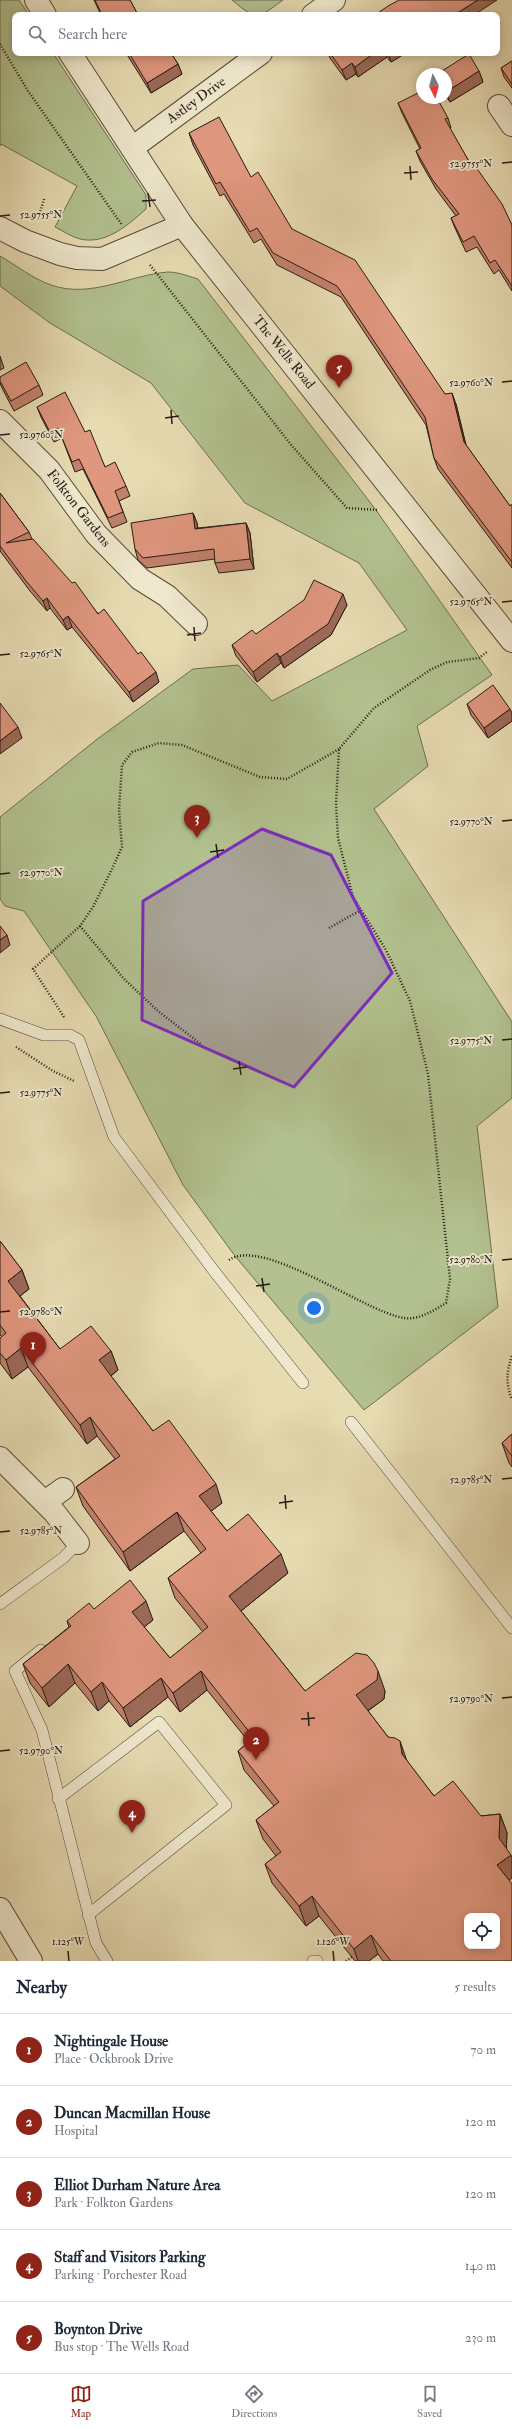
<!DOCTYPE html>
<meta charset="utf-8">
<style>
:root{--surface:#fff;--page:#f2f2f3;--text:#1f2937;--muted:#747a83;--line:#e0e1e3;--accent:#8f2418}
body{margin:0;font-family:"IM FELL Double Pica",serif;background:var(--page);color:var(--text)}
.controls{position:absolute;right:12px;bottom:12px;display:grid;overflow:hidden;border-radius:8px;box-shadow:0 2px 10px #0003}
.controls button{width:36px;height:36px;display:grid;place-items:center;padding:0;border:0;border-bottom:1px solid var(--line);background:var(--surface);color:var(--text);font:20px sans-serif}
.compass{position:absolute;left:416px;top:68px;width:36px;height:36px;border-radius:50%;background:var(--surface);box-shadow:0 2px 10px #0003;rotate:174deg}
.you{position:absolute;left:314px;top:1308px;width:14px;height:14px;margin:-10px;border:3px solid #fff;border-radius:50%;background:#1a73e8;box-shadow:0 0 0 6px #1a73e833}
.badge{display:grid;place-items:center;width:26px;height:26px;border-radius:50%;background:var(--accent);color:#fff;font-size:13px;font-weight:700}
.pin{position:absolute;translate:-50% -33px;filter:drop-shadow(0 1px 2px #0008)}
.pin::after{content:'';position:absolute;top:21px;width:14px;height:12px;background:inherit;clip-path:polygon(0 0,100% 0,50% 100%)}
.list{margin:0;padding:0;list-style:none}
h2{display:flex;justify-content:space-between;align-items:center;height:52px;margin:0;padding:0 16px;font-size:17px}
h2 small{font-size:13px;font-weight:400;color:var(--muted)}
.list li{display:grid;grid-template-columns:26px 1fr auto;gap:12px;align-items:center;box-sizing:border-box;height:72px;padding:0 16px;border-top:1px solid var(--line)}
.list b{display:block;font-size:15px;white-space:nowrap}
.list p{margin:0;font-size:13px;white-space:nowrap;color:var(--muted)}
.list em{font-size:13px;font-style:normal;color:var(--muted)}
.icon{flex:none;width:22px;height:22px;fill:none;stroke:currentColor;stroke-width:2;stroke-linecap:round;stroke-linejoin:round}
.map{position:relative;flex:none;width:512px;height:1961px;overflow:hidden}
.search{position:absolute;background:var(--surface);box-shadow:0 2px 10px #0003;left:12px;right:12px;top:12px;height:44px;display:flex;align-items:center;gap:10px;box-sizing:border-box;padding:0 14px;border-radius:8px;color:var(--muted);font-size:15px}
.sheet{height:412px;background:var(--surface)}
nav{display:flex;justify-content:space-around;align-items:center;box-sizing:border-box;height:56px;border-top:1px solid var(--line);background:var(--surface);font-size:11px;color:var(--muted)}
nav a{display:grid;justify-items:center;gap:2px}
nav .on{color:var(--accent)}
.map>svg:first-child{display:block}
.green{fill:#b2c18f;stroke:#6c6e52}
.lines{fill:none;stroke-linecap:round;stroke-linejoin:round}
.service-casing{stroke:#564b3c;stroke-width:12}
.minor-casing{stroke:#564b3c;stroke-width:24}
.tertiary-casing{stroke:#564b3c;stroke-width:24}
.path{stroke:#261b14;stroke-width:2.5;stroke-dasharray:1 2;stroke-linecap:butt}
.service{stroke:#efe8cd;stroke-width:11}
.minor{stroke:#efe8cd;stroke-width:22}
.tertiary{stroke:#efe8cd;stroke-width:22}
.wall{fill:#c1826d;stroke:#261b14}
.shaded-wall{fill:#9d6a59;stroke:#261b14}
.building{fill:#e0977f;stroke:#261b14;fill-rule:evenodd}
.marked{fill:#7b2cbf;fill-opacity:0.2;stroke:#7b2cbf;stroke-width:3;stroke-linejoin:round}
.ticks{fill:none;stroke:#261b14;stroke-width:1.5}
.labels{text-anchor:middle;dominant-baseline:central;stroke-width:3.5;stroke-linejoin:round;paint-order:stroke}
.street-label{font-size:14px;fill:#261b14;stroke:#efe8cd}
.ticks-label{font-size:10px;text-anchor:middle;fill:#261b14;stroke:#efe8cd;stroke-width:3.5;stroke-linejoin:round;paint-order:stroke}
</style>
<div class="map">
<svg width="512" height="1961" viewBox="0 0 512 1961">
<rect width="100%" height="100%" fill="#e7dbb2"/>
<filter id="stains"><feTurbulence type="fractalNoise" baseFrequency=".005" numOctaves="4"/><feColorMatrix values="0 0 0 0 .2 0 0 0 0 .09 0 0 0 0 .02 0 0 0 .5 -.17"/></filter>
<radialGradient id="worn" r=".72"><stop offset=".6" stop-color="#630" stop-opacity="0"/><stop offset="1" stop-color="#630" stop-opacity=".3"/></radialGradient>
<g class="green">
<path d="M0,0H19L29,15H15V53H53L146,195V209C128,225 106,245 80,239C72,237 63,231 55,227L77,186L1,144L0,146Z"/>
<path d="M232,0H283C257,19 257,21 232,0Z"/>
<path d="M0,256C16,265 33,279 51,285C91,299 129,275 168,272C178,272 188,276 198,279L376,510L492,675L417,726L428,766L374,809L512,1022V1098L477,1126L498,1307L364,1410L235,1256L183,1185L96,1016L24,911L5,906L0,899V817L96,740L193,669L238,665L272,701L407,630L359,563L245,503L151,383L50,323L0,286Z"/>
</g>
<g class="lines">
<defs>
<g id="service">
<polyline points="0,1019 44,1035 70,1035 79,1040 114,1137 214,1271 303,1383"/>
<polyline points="351,1422 512,1628"/>
<polyline points="0,1604 63,1558 78,1543"/>
<polyline points="41,1650 15,1671 42,1730 96,1943 107,1961"/>
<polyline points="58,1799 159,1722 226,1805 88,1915"/>
<polyline points="313,1961 317,1961"/>
</g>
<g id="minor">
<polyline points="313,15 334,0"/>
<polyline points="499,106 512,125"/>
<polyline points="132,148 261,53"/>
<polyline points="0,228 25,241 60,254 77,258 102,259 182,225"/>
<polyline points="0,421 49,470 96,534 140,579 167,596 196,624"/>
<polyline points="0,1458 54,1512 78,1543"/>
<polyline points="45,1502 63,1489"/>
</g>
<g id="tertiary">
<polyline points="36,0 45,15"/>
<polyline points="70,53 182,225 512,641"/>
<polyline points="0,1909 31,1961"/>
</g>
</defs>
<use href="#service" class="service-casing"/>
<use href="#minor" class="minor-casing"/>
<use href="#tertiary" class="tertiary-casing"/>
<g class="path">
<polyline points="0,44 28,91 122,225"/>
<polyline points="38,220 44,199"/>
<polyline points="150,265 292,446 347,508 377,510"/>
<polyline points="80,926 124,979 158,1011 202,1045"/>
<polyline points="329,928 361,910"/>
<polyline points="64,1017 33,969 80,926 93,907 112,869 122,847 119,810 122,765 132,752 159,743 182,745 260,777 287,779 339,749"/>
<polyline points="16,1047 53,1071 74,1081"/>
<path d="M229,1260C263,1236 364,1312 404,1318C419,1320 433,1311 446,1303L450,1279L428,1074L410,1001L386,950L353,897L338,838L336,804L339,749L374,708L430,670L447,662L479,658L488,651"/>
<path d="M512,1356C506,1373 506,1384 512,1400"/>
<polyline points="346,1961 353,1956"/>
</g>
<use href="#service" class="service"/>
<use href="#minor" class="minor"/>
<use href="#tertiary" class="tertiary"/>
</g>
<g class="wall">
<polygon points="94,0 130,0 138,15 101,15"/>
<polygon points="126,53 171,53 178,64 182,74 151,93"/>
<polygon points="328,53 406,53 391,62 387,57 358,77 356,74 346,80 330,58"/>
<polygon points="512,61 512,88 504,77 501,68"/>
<polygon points="479,71 483,82 450,102 446,96 446,74"/>
<polygon points="398,103 448,118 451,128 450,129 471,165 512,225 512,291 499,270 494,274 477,247 466,252 455,228 451,218 456,216 436,189 420,161 416,151 420,149 402,113"/>
<polygon points="189,133 251,177 292,229 445,394 456,404 466,445 510,506 512,504 512,568 438,469 434,458 426,425 341,297 277,265 261,239 254,243 224,194 220,196 193,145"/>
<polygon points="0,356 4,368 0,370"/>
<polygon points="0,377 39,385 43,395 14,411 2,388 0,383"/>
<polygon points="37,407 85,432 105,467 126,486 130,496 119,501 127,522 112,528 83,469 75,472 62,438 54,442 41,417"/>
<polygon points="0,493 29,532 32,539 159,682 133,702 72,627 67,630 50,608 47,611 30,591 0,551"/>
<polygon points="193,513 197,523 198,528 246,523 250,533 254,569 219,573 215,563 215,559 147,568 138,560 135,549"/>
<polygon points="347,605 331,635 284,668 281,663 257,682 236,656 232,645 256,634"/>
<polygon points="467,704 512,713 512,721 488,738 471,715"/>
<polygon points="0,1241 22,1270 29,1289 20,1296 60,1349 111,1351 118,1370 111,1376 153,1431 222,1503 211,1511 227,1531 288,1573 241,1611 305,1691 385,1691 384,1699 368,1711 434,1796 481,1816 500,1814 507,1833 506,1849 509,1881 512,1961 383,1961 378,1954 369,1961 355,1961 319,1916 306,1926 272,1883 265,1864 276,1856 263,1839 256,1820 274,1806 244,1770 238,1751 249,1742 207,1690 180,1712 168,1697 130,1727 109,1701 98,1711 75,1683 49,1707 30,1683 23,1664 69,1627 67,1621 94,1609 153,1620 144,1627 170,1658 203,1632 175,1598 168,1578 201,1553 184,1531 130,1571 83,1506 76,1487 115,1459 97,1436 87,1444 28,1367 12,1379 0,1363 0,1338 2,1337 0,1335"/>
<polygon points="512,1434 512,1467 509,1463 502,1443"/>
</g>
<g class="shaded-wall">
<polygon points="478,0 497,0 474,15 454,15"/>
<polygon points="374,53 386,53 387,57 358,77 355,67"/>
<polygon points="388,53 406,53 391,62"/>
<polygon points="352,63 356,74 346,80 342,70"/>
<polygon points="178,64 182,74 151,93 147,83"/>
<polygon points="479,71 483,82 450,102 446,92"/>
<polygon points="452,393 456,404 468,454 464,442"/>
<polygon points="193,513 197,523 199,539 195,529"/>
<polygon points="246,523 250,533 254,569 250,559"/>
<polygon points="343,594 347,605 331,635 284,668 280,657"/>
<polygon points="47,598 50,608 47,611 43,601"/>
<polygon points="68,616 72,627 67,630 63,620"/>
<polygon points="277,653 281,663 257,682 253,672"/>
<polygon points="156,672 159,682 133,702 129,692"/>
<polygon points="510,709 512,713 512,721 488,738 484,728"/>
<polygon points="18,727 22,738 0,754 0,741"/>
<polygon points="7,935 10,945 0,953 0,940"/>
<polygon points="22,1270 29,1289 15,1300 8,1281"/>
<polygon points="21,1348 28,1367 12,1379 6,1360"/>
<polygon points="111,1351 118,1370 106,1379 99,1360"/>
<polygon points="90,1417 97,1436 87,1444 80,1425"/>
<polygon points="216,1484 222,1503 206,1515 199,1496"/>
<polygon points="177,1512 184,1531 130,1571 123,1552"/>
<polygon points="281,1554 288,1573 236,1615 229,1596"/>
<polygon points="146,1601 153,1620 139,1631 132,1612"/>
<polygon points="68,1664 75,1683 49,1707 42,1688"/>
<polygon points="201,1671 207,1690 180,1712 173,1693"/>
<polygon points="378,1671 385,1691 384,1699 363,1714 356,1695"/>
<polygon points="161,1678 168,1697 130,1727 123,1708"/>
<polygon points="102,1682 109,1701 98,1711 91,1692"/>
<polygon points="400,1741 407,1761 402,1754"/>
<polygon points="500,1814 507,1833 506,1858 499,1838"/>
<polygon points="511,1855 512,1858 512,1878 504,1885 497,1865"/>
<polygon points="312,1896 319,1916 306,1926 299,1906"/>
<polygon points="371,1935 378,1954 369,1961 358,1961 354,1949"/>
</g>
<g class="building">
<polygon points="95,0 130,0 138,15 102,15"/>
<polygon points="399,0 478,0 454,15 375,15 388,6"/>
<polygon points="129,53 171,53 178,64 147,83"/>
<polygon points="330,53 374,53 355,67 352,63 342,70"/>
<polygon points="469,54 479,71 446,92 446,74 437,74"/>
<polygon points="512,61 512,84 501,68"/>
<polygon points="422,91 422,98 437,98 448,118 445,119 471,165 473,163 502,204 512,225 512,286 495,260 490,263 474,236 463,242 451,218 459,214 432,179 416,151 421,148 398,103"/>
<polygon points="219,117 251,177 258,172 292,229 355,260 445,394 452,393 464,442 510,506 512,504 512,562 434,458 425,417 337,286 273,253 257,228 250,232 220,182 216,184 189,133"/>
<polygon points="26,362 39,385 11,401 0,381 0,377"/>
<polygon points="65,392 85,432 90,430 105,467 115,462 126,486 115,491 123,512 108,518 79,459 72,462 58,428 50,432 37,407"/>
<polygon points="0,493 29,532 6,543 33,539 72,583 75,582 98,614 104,609 138,654 141,652 156,672 129,692 68,616 63,620 47,598 43,601 26,581 0,546"/>
<polygon points="193,513 195,529 246,523 250,559 215,563 214,549 143,558 135,549 131,523"/>
<polygon points="314,580 343,594 328,624 280,657 277,653 253,672 232,645 252,630 256,634 304,600"/>
<polygon points="493,685 510,709 484,728 467,704"/>
<polygon points="0,703 18,727 0,741"/>
<polygon points="0,926 7,935 0,940"/>
<path d="M0,1241L22,1270L8,1281L60,1349L91,1326L111,1351L99,1360L153,1431L169,1420L216,1484L199,1496L227,1531L248,1514L281,1554L229,1596L305,1691L356,1653L367,1655L374,1663L378,1671L377,1680L356,1695L388,1737L395,1738L400,1741L402,1754L434,1796L453,1781L481,1816L500,1814L499,1838L511,1855L497,1865L512,1884V1961H391L371,1935L354,1949L312,1896L299,1906L265,1864L281,1852L256,1820L279,1802L238,1751L254,1738L201,1671L173,1693L161,1678L123,1708L102,1682L91,1692L68,1664L42,1688L23,1664L71,1626L67,1621L89,1603L94,1609L130,1580L146,1601L132,1612L170,1658L208,1627L168,1578L206,1549L177,1512L123,1552L76,1487L120,1456L90,1417L80,1425L21,1348L6,1360L0,1353V1338L6,1333L0,1325ZM467,1916H497V1946H467Z"/>
<polygon points="512,1434 512,1456 502,1443"/>
</g>
<path class="marked" d="M262,829L331,855L392,973L294,1087L142,1020L143,901Z"/>
<path class="ticks" d="M502,163L512,162M410,166L411,180M404,173L418,172M148,193L150,207M142,201L156,200M0,216L10,215M502,382L512,381M171,410L172,424M165,418L179,416M0,435L10,434M502,602L512,601M194,627L195,641M187,635L201,633M0,655L10,654M502,821L512,820M216,844L218,858M210,852L224,850M0,874L10,873M502,1040L512,1039M239,1061L241,1075M233,1069L247,1067M0,1093L10,1092M502,1260L512,1259M262,1278L264,1292M256,1286L270,1284M0,1312L10,1311M502,1479L512,1478M285,1495L286,1509M279,1503L293,1501M0,1532L10,1531M502,1698L512,1697M308,1712L309,1726M301,1719L315,1718M0,1751L10,1750M68,1951L69,1961M333,1951L334,1961"/>
<g class="labels">
<g class="street-label">
<text transform="translate(196 100) rotate(-36)">Astley Drive</text>
<text transform="translate(284 352) rotate(51)">The Wells Road</text>
<text transform="translate(79 508) rotate(52)">Folkton Gardens</text>
</g>
</g>
<g class="ticks-label">
<text x="471" y="167">52.9755°N</text>
<text x="41" y="218">52.9755°N</text>
<text x="471" y="386">52.9760°N</text>
<text x="41" y="438">52.9760°N</text>
<text x="471" y="605">52.9765°N</text>
<text x="41" y="657">52.9765°N</text>
<text x="471" y="825">52.9770°N</text>
<text x="41" y="876">52.9770°N</text>
<text x="471" y="1044">52.9775°N</text>
<text x="41" y="1096">52.9775°N</text>
<text x="471" y="1263">52.9780°N</text>
<text x="41" y="1315">52.9780°N</text>
<text x="471" y="1483">52.9785°N</text>
<text x="41" y="1534">52.9785°N</text>
<text x="471" y="1702">52.9790°N</text>
<text x="41" y="1754">52.9790°N</text>
<text x="68" y="1945">1.125°W</text>
<text x="333" y="1945">1.126°W</text>
</g>
<rect width="100%" height="100%" filter="url(#stains)"/>
<rect width="100%" height="100%" fill="url(#worn)"/>
</svg>
<div class="controls">
<button><svg class="icon" aria-label="locate" viewBox="0 0 24 24"><circle cx="12" cy="12" r="6"/><path d="M12 2v4M12 18v4M2 12h4M18 12h4"/></svg></button>
</div>
<svg class="compass" viewBox="-18 -18 36 36"><path d="M0-13l5 13h-10z" fill="#e53935"/><path d="M0 13l5-13h-10z" fill="#747a83"/></svg>
<div class="you"></div>
<div class="pin badge" style="left:33px;top:1365px">1</div>
<div class="pin badge" style="left:256px;top:1760px">2</div>
<div class="pin badge" style="left:197px;top:838px">3</div>
<div class="pin badge" style="left:132px;top:1833px">4</div>
<div class="pin badge" style="left:339px;top:388px">5</div>
<div class="search"><svg class="icon" aria-label="search" viewBox="0 0 24 24"><circle cx="10" cy="10" r="6"/><path d="M15 15l6 6"/></svg>Search here</div>
</div>
<section class="sheet">
<h2>Nearby<small>5 results</small></h2>
<ul class="list">
<li><span class="badge">1</span><div><b>Nightingale House</b><p>Place · Ockbrook Drive</p></div><em>70 m</em></li>
<li><span class="badge">2</span><div><b>Duncan Macmillan House</b><p>Hospital</p></div><em>120 m</em></li>
<li><span class="badge">3</span><div><b>Elliot Durham Nature Area</b><p>Park · Folkton Gardens</p></div><em>120 m</em></li>
<li><span class="badge">4</span><div><b>Staff and Visitors Parking</b><p>Parking · Porchester Road</p></div><em>140 m</em></li>
<li><span class="badge">5</span><div><b>Boynton Drive</b><p>Bus stop · The Wells Road</p></div><em>230 m</em></li>
</ul>
</section>
<nav>
<a class="on"><svg class="icon" aria-label="map" viewBox="0 0 24 24"><path d="M3 6l6-2 6 2 6-2v14l-6 2-6-2-6 2zM9 4v14M15 6v14"/></svg>Map</a>
<a><svg class="icon" aria-label="directions" viewBox="0 0 24 24"><path d="M12 3l9 9-9 9-9-9zM9 14v-3h6M13 9l2 2-2 2"/></svg>Directions</a>
<a><svg class="icon" aria-label="saved" viewBox="0 0 24 24"><path d="M7 4h10v16l-5-4-5 4z"/></svg>Saved</a>
</nav>
